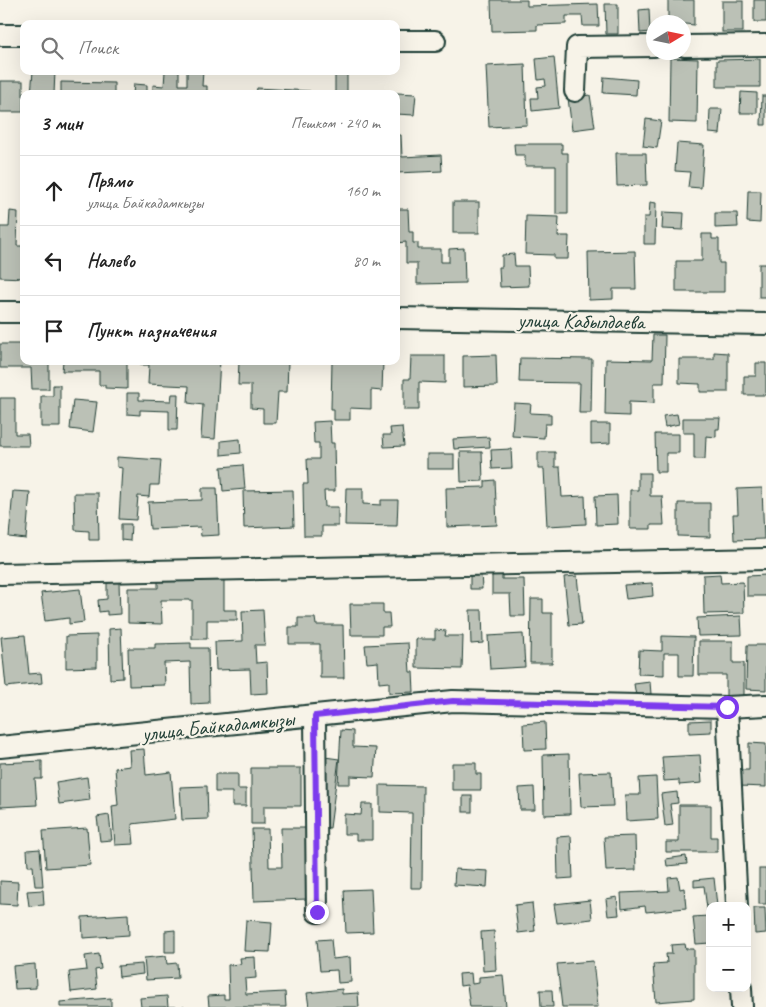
<!DOCTYPE html>
<html lang="ru">
<meta charset="utf-8">
<style>
:root{--surface:#fff;--page:#f6f6f6;--text:#222;--muted:#767676;--line:#e0e0e0}
body{margin:0;font-family:Caveat,sans-serif;background:var(--page);color:var(--text)}
.controls{position:absolute;right:15px;bottom:15px;display:grid;overflow:hidden;border-radius:10px;box-shadow:0 5px 20px #0002}
.controls button{width:45px;height:45px;display:grid;place-items:center;padding:0;border:0;border-bottom:1px solid var(--line);background:var(--surface);color:var(--text);font:25px sans-serif}
.compass{position:absolute;left:646px;top:15px;width:45px;height:45px;border-radius:50%;background:var(--surface);box-shadow:0 5px 20px #0002;rotate:80deg}
.stop{position:absolute;width:15px;height:15px;margin:-11px;border:4px solid #7c3aed;border-radius:50%;background:#fff}
.stop.end{background:#7c3aed;border-color:#fff;box-shadow:0 1px 5px #0008}
.list{margin:0;padding:0;list-style:none}
h2{display:flex;justify-content:space-between;align-items:center;height:65px;margin:0;padding:0 20px;font-size:21px}
h2 small{font-size:16px;font-weight:400;color:var(--muted)}
.list li{display:grid;grid-template-columns:32px 1fr auto;gap:15px;align-items:center;box-sizing:border-box;height:70px;padding:0 20px;border-top:1px solid var(--line)}
.list b{display:block;font-size:19px;white-space:nowrap}
.list p{margin:0;font-size:16px;white-space:nowrap;color:var(--muted)}
.list em{font-size:16px;font-style:normal;color:var(--muted)}
.icon{flex:none;width:28px;height:28px;fill:none;stroke:currentColor;stroke-width:2;stroke-linecap:round;stroke-linejoin:round}
.map{position:relative;flex:none;width:766px;height:1007px;overflow:hidden}
.search{position:absolute;background:var(--surface);box-shadow:0 5px 20px #0002;left:20px;top:20px;width:380px;height:55px;display:flex;align-items:center;gap:12px;box-sizing:border-box;padding:0 18px;border-radius:10px;color:var(--muted);font-size:19px}
.panel{position:absolute;background:var(--surface);box-shadow:0 5px 20px #0002;left:20px;top:90px;width:380px;height:275px;border-radius:10px}
.map>svg:first-child{display:block}
.building{fill:#bbc1b6;stroke:#1f3d34}
.lines{fill:none;stroke-linecap:round;stroke-linejoin:round}
.minor-casing{stroke:#1f3d34;stroke-width:24}
.minor{stroke:#f7f3e8;stroke-width:20}
.route{stroke:#7c3aed;stroke-width:6}
.labels{text-anchor:middle;dominant-baseline:central;stroke-width:4.5;stroke-linejoin:round;paint-order:stroke}
.street-label{font-size:21px;fill:#1f3d34;stroke:#f7f3e8}
</style>
<div class="map">
<svg width="766" height="1007" viewBox="0 0 766 1007">
<rect width="100%" height="100%" fill="#f7f3e8"/>
<filter id="ink" filterUnits="userSpaceOnUse"><feTurbulence type="fractalNoise" baseFrequency=".02" numOctaves="2"/><feDisplacementMap in="SourceGraphic" scale="10" xChannelSelector="R" yChannelSelector="G"/><feConvolveMatrix kernelMatrix="1 2 1 2 8 2 1 2 1" color-interpolation-filters="sRGB"/></filter>
<g filter="url(#ink)">
<g class="building">
<polygon points="491,0 527,0 527,6 598,4 599,26 583,26 582,16 566,16 566,24 537,25 537,30 492,31"/>
<polygon points="668,0 694,0 694,25 668,22"/>
<rect x="754" y="0" width="12" height="22"/>
<rect x="722" y="1" width="21" height="31"/>
<polygon points="605,4 618,4 618,34 606,34"/>
<polygon points="649,9 650,32 640,33 639,10"/>
<polygon points="554,57 559,108 532,111 531,98 538,98 537,87 546,86 545,79 538,80 536,59"/>
<polygon points="670,58 698,59 697,123 669,122"/>
<polygon points="760,59 760,87 717,87 717,60"/>
<polygon points="525,64 527,125 489,127 486,66"/>
<polygon points="33,71 55,71 54,94 31,94"/>
<polygon points="165,71 179,71 179,85 187,85 187,71 203,71 202,86 207,86 207,94 153,94 153,85 164,86"/>
<rect x="335" y="71" width="12" height="23"/>
<polygon points="604,77 637,80 636,95 603,93"/>
<rect x="0" y="81" width="23" height="31"/>
<polygon points="61,82 114,83 114,94 61,94"/>
<polygon points="134,84 147,85 147,94 133,94"/>
<polygon points="257,88 310,91 309,94 256,94"/>
<polygon points="359,91 416,94 414,115 396,114 396,94 359,94"/>
<polygon points="741,92 757,93 757,113 740,113"/>
<polygon points="590,95 595,127 572,130 568,98"/>
<polygon points="762,96 766,96 766,125 761,125"/>
<polygon points="710,109 722,109 720,134 709,133"/>
<polygon points="646,119 661,121 657,148 643,146"/>
<polygon points="396,135 401,135 402,157 441,155 442,171 396,173"/>
<polygon points="677,143 704,145 701,188 688,187 690,172 675,171"/>
<polygon points="514,144 562,144 562,153 568,153 568,214 556,214 556,166 525,166 525,155 515,155"/>
<polygon points="616,153 646,153 647,185 617,186"/>
<polygon points="748,191 761,191 760,223 747,222"/>
<rect x="453" y="202" width="26" height="31"/>
<polygon points="650,202 656,203 655,244 644,244 644,217 649,217"/>
<polygon points="396,205 397,209 408,209 409,232 413,232 413,243 418,243 418,249 441,249 441,262 449,262 449,249 464,248 465,283 417,284 417,263 406,263 406,242 396,243"/>
<polygon points="10,211 18,212 17,246 24,246 24,278 0,277 0,227 9,227"/>
<polygon points="663,212 684,213 683,230 662,229"/>
<polygon points="715,213 737,213 738,227 715,228"/>
<polygon points="526,216 559,217 558,236 569,236 568,259 554,259 554,255 525,254"/>
<polygon points="702,234 712,234 712,239 719,239 719,263 724,263 724,292 676,292 676,261 702,261"/>
<polygon points="635,251 636,289 613,289 613,299 589,300 588,252"/>
<polygon points="514,254 515,266 528,266 529,286 500,287 499,267 502,267 502,255"/>
<rect x="759" y="264" width="7" height="33"/>
<polygon points="653,335 665,335 664,383 654,383 654,403 629,402 629,416 605,415 606,359 652,360"/>
<polygon points="0,344 24,344 24,361 49,361 49,389 32,389 31,368 0,368"/>
<polygon points="714,352 728,353 728,392 700,392 700,384 679,383 679,359 714,359"/>
<polygon points="496,355 497,386 463,387 463,356"/>
<polygon points="411,356 445,356 445,383 419,382 419,410 404,410 404,379 410,379"/>
<polygon points="520,358 592,359 591,413 579,413 580,383 519,382"/>
<polygon points="63,361 127,361 127,389 105,388 105,385 99,385 99,371 62,371"/>
<polygon points="141,361 220,361 215,439 201,438 203,405 188,403 189,386 148,384 149,365 141,365"/>
<polygon points="239,361 288,361 287,392 278,392 276,423 263,423 263,409 251,408 251,385 238,385"/>
<polygon points="332,361 383,361 382,391 371,390 371,409 350,408 350,420 334,420 334,409 331,409"/>
<polygon points="756,363 766,363 766,395 744,395 744,376 756,376"/>
<polygon points="53,385 60,385 60,427 41,427 41,396 53,396"/>
<polygon points="127,393 139,393 139,400 171,401 172,394 178,394 177,430 169,430 169,411 140,410 140,415 127,414"/>
<polygon points="0,398 15,398 15,434 28,434 29,446 0,446"/>
<polygon points="73,400 97,402 93,432 70,429"/>
<polygon points="514,403 531,404 530,413 551,414 551,424 545,424 544,438 512,436"/>
<polygon points="677,414 679,424 665,427 663,416"/>
<polygon points="683,418 720,418 719,429 716,429 716,437 706,436 705,459 694,459 694,433 683,433"/>
<polygon points="330,421 331,443 334,443 335,491 324,491 325,507 338,507 338,526 322,526 322,536 304,536 303,484 308,484 307,459 319,459 319,443 314,443 313,422"/>
<polygon points="591,424 610,424 610,443 591,444"/>
<polygon points="402,427 404,446 384,447 383,435 391,435 390,428"/>
<polygon points="655,434 679,434 679,453 666,453 666,472 656,472"/>
<polygon points="489,437 490,447 454,449 453,439"/>
<polygon points="240,439 241,453 221,455 221,441"/>
<polygon points="511,449 512,468 492,469 491,450"/>
<polygon points="460,452 482,452 483,481 461,482"/>
<polygon points="538,452 555,452 555,467 560,467 562,497 585,496 586,524 547,526 544,469 538,469"/>
<rect x="427" y="454" width="27" height="15"/>
<polygon points="117,457 161,460 159,485 150,485 149,497 138,496 136,520 119,519 122,468 117,467"/>
<polygon points="243,465 245,489 223,491 221,467"/>
<polygon points="638,473 650,473 650,496 662,496 664,525 651,525 651,529 630,529 630,490 638,490"/>
<polygon points="495,480 497,525 447,527 446,488 485,487 485,481"/>
<polygon points="202,488 217,488 219,535 201,536 200,527 150,529 148,502 202,500"/>
<polygon points="346,488 363,488 363,504 381,505 381,500 398,500 397,526 345,525"/>
<polygon points="762,488 764,539 734,540 733,514 738,514 737,489"/>
<polygon points="293,490 294,526 244,528 243,491"/>
<polygon points="13,491 30,492 26,539 9,537"/>
<polygon points="74,493 98,493 99,540 89,540 89,531 75,530"/>
<polygon points="617,495 618,524 596,525 595,496"/>
<polygon points="678,503 710,503 710,537 678,536"/>
<polygon points="121,524 131,524 130,541 121,540"/>
<polygon points="481,572 482,589 470,589 470,573"/>
<polygon points="502,572 502,579 524,579 525,616 511,616 510,594 492,594 492,573"/>
<polygon points="720,574 721,583 743,582 744,613 704,614 703,575"/>
<polygon points="766,575 766,596 747,596 747,576"/>
<polygon points="577,576 582,624 569,625 564,577"/>
<polygon points="158,578 224,579 224,610 237,610 237,620 207,620 207,639 192,639 192,600 161,600 162,624 128,623 128,588 158,588"/>
<polygon points="119,582 120,614 107,615 107,611 99,612 98,600 107,599 107,583"/>
<polygon points="652,583 653,596 626,599 624,585"/>
<polygon points="80,589 84,622 69,624 69,618 45,621 41,593"/>
<polygon points="531,599 543,599 543,613 552,613 552,663 530,663"/>
<polygon points="350,604 383,604 383,613 389,613 390,627 382,627 382,635 351,635"/>
<polygon points="263,610 265,645 255,645 256,663 267,662 268,693 251,694 250,669 216,670 215,642 243,641 242,611"/>
<polygon points="470,610 482,610 483,643 471,644"/>
<polygon points="741,616 742,635 698,636 697,618"/>
<polygon points="298,618 315,618 316,625 343,625 344,678 320,678 320,644 289,644 289,627 298,627"/>
<polygon points="121,628 123,678 110,679 109,629"/>
<polygon points="435,630 446,631 445,636 463,636 462,669 416,668 416,639 435,639"/>
<polygon points="523,634 525,667 490,669 488,636"/>
<polygon points="25,635 29,674 41,673 42,683 6,687 1,637"/>
<polygon points="97,635 97,667 66,668 66,636"/>
<polygon points="662,636 694,637 693,676 679,676 679,653 664,653 664,675 638,674 639,650 662,651"/>
<polygon points="699,641 733,641 733,663 744,663 744,697 726,697 726,675 699,675"/>
<polygon points="191,643 191,648 208,648 209,703 191,704 190,662 164,663 165,685 129,686 128,648 155,648 155,644"/>
<polygon points="408,643 410,672 413,672 414,692 389,693 389,682 379,683 378,662 367,663 365,645"/>
<polygon points="747,645 766,645 766,690 746,689"/>
<polygon points="650,682 651,694 636,696 634,684"/>
<polygon points="711,720 711,732 689,733 689,721"/>
<polygon points="545,722 546,749 524,750 523,724"/>
<polygon points="341,730 353,731 353,747 376,748 374,777 350,776 350,784 338,784"/>
<polygon points="749,743 766,744 766,787 739,786 739,770 749,770"/>
<polygon points="144,749 146,775 171,772 175,819 132,824 134,844 115,845 112,806 118,805 115,768 130,766 129,750"/>
<polygon points="569,754 570,814 544,815 543,755"/>
<polygon points="700,755 702,783 679,785 679,780 664,781 662,757"/>
<polygon points="325,757 339,759 330,828 317,827"/>
<polygon points="42,761 42,779 35,779 37,805 0,807 0,763"/>
<polygon points="452,763 476,763 476,774 481,774 481,790 452,790"/>
<polygon points="251,768 301,768 301,806 264,806 264,824 251,824"/>
<polygon points="611,772 613,806 581,807 579,773"/>
<polygon points="215,774 238,774 238,789 246,789 246,806 232,806 232,792 215,792"/>
<polygon points="87,777 90,800 59,804 56,782"/>
<polygon points="656,777 658,819 626,821 625,795 640,795 639,778"/>
<polygon points="380,785 423,786 422,888 411,888 412,813 380,812"/>
<polygon points="207,786 208,819 182,820 180,787"/>
<polygon points="534,787 535,810 520,810 519,788"/>
<polygon points="677,792 678,803 670,804 673,825 665,826 661,794"/>
<rect x="463" y="796" width="9" height="16"/>
<polygon points="362,804 372,804 372,840 356,840 356,834 344,834 344,814 361,815"/>
<polygon points="679,805 711,805 711,837 717,837 717,852 666,852 666,842 679,842"/>
<polygon points="109,815 112,840 100,841 97,817"/>
<polygon points="87,828 90,865 46,868 43,831"/>
<polygon points="281,828 306,828 307,899 254,901 252,829 268,829 269,867 282,867"/>
<polygon points="571,836 573,878 558,879 557,837"/>
<polygon points="635,836 636,870 606,871 604,837"/>
<polygon points="40,849 43,886 35,886 33,866 28,866 27,850"/>
<polygon points="686,856 687,864 667,866 666,859"/>
<polygon points="455,869 488,871 487,887 454,885"/>
<rect x="759" y="869" width="7" height="35"/>
<polygon points="678,877 680,889 684,888 686,908 646,912 645,906 622,909 621,893 669,891 668,878"/>
<polygon points="714,878 717,906 710,906 710,943 696,944 693,917 708,916 704,886 694,887 694,880"/>
<polygon points="0,881 18,882 17,905 0,904"/>
<polygon points="371,889 373,932 346,933 344,890"/>
<polygon points="43,890 44,905 29,906 27,891"/>
<polygon points="617,897 619,915 608,916 606,899"/>
<polygon points="590,900 592,919 557,923 554,904"/>
<polygon points="532,903 535,931 518,933 515,905"/>
<polygon points="754,908 765,908 766,933 755,934"/>
<polygon points="128,914 129,935 83,938 82,917"/>
<polygon points="246,920 272,922 270,952 244,951"/>
<polygon points="175,930 175,952 165,952 165,931"/>
<polygon points="494,931 496,970 483,971 481,932"/>
<polygon points="331,939 333,959 350,957 351,982 338,983 337,970 320,971 317,940"/>
<polygon points="685,944 686,949 694,949 694,999 656,1002 653,964 667,963 666,954 672,954 671,945"/>
<polygon points="99,954 101,969 95,970 97,989 71,992 69,972 87,970 85,956"/>
<polygon points="166,956 167,964 177,963 178,978 146,980 144,958"/>
<polygon points="255,957 256,978 245,979 246,994 285,992 286,1007 209,1007 208,996 224,995 224,999 229,999 228,965 241,964 240,958"/>
<polygon points="593,961 598,1007 562,1007 557,964"/>
<polygon points="35,964 36,988 15,989 13,966"/>
<polygon points="142,964 143,974 119,977 118,966"/>
<polygon points="471,973 472,984 479,983 479,977 503,975 506,1007 470,1007 467,985 460,986 459,974"/>
<polygon points="342,989 342,994 358,993 359,1007 309,1007 307,993"/>
<polygon points="540,990 552,990 553,1007 541,1007"/>
<polygon points="167,996 168,1007 184,1007 141,1007 140,998"/>
<polygon points="111,998 111,1007 60,1007 60,1002"/>
</g>
<g class="lines">
<defs>
<g id="minor">
<polyline points="0,35 24,35"/>
<polyline points="396,41 435,41"/>
<polyline points="684,46 766,45"/>
<polyline points="575,91 577,47 654,46"/>
<polyline points="0,312 24,312"/>
<polyline points="396,318 766,324"/>
<polyline points="0,574 766,559"/>
<polyline points="727,707 737,906"/>
<polyline points="315,717 317,912"/>
<polyline points="0,747 453,701 727,707 766,705"/>
<polyline points="741,988 742,1007"/>
</g>
</defs>
<use href="#minor" class="minor-casing"/>
<use href="#minor" class="minor"/>
</g>
</g>
<g class="lines" filter="url(#ink)">
<polyline class="route" points="317,912 315,716 453,701 727,707"/>
</g>
<g class="labels">
<g class="street-label">
<text transform="translate(581 321) rotate(1)">улица Кабылдаева</text>
<text transform="translate(218 726) rotate(-6)">улица Байкадамкызы</text>
</g>
</g>
</svg>
<div class="controls">
<button>+</button>
<button>−</button>
</div>
<svg class="compass" viewBox="-18 -18 36 36"><path d="M0-13l5 13h-10z" fill="#e53935"/><path d="M0 13l5-13h-10z" fill="#767676"/></svg>
<div class="stop" style="left:727px;top:707px"></div>
<div class="stop end" style="left:317px;top:912px"></div>
<div class="search"><svg class="icon" aria-label="search" viewBox="0 0 24 24"><circle cx="10" cy="10" r="6"/><path d="M15 15l6 6"/></svg>Поиск</div>
<section class="panel">
<h2>3 мин<small>Пешком · 240 m</small></h2>
<ul class="list">
<li><svg class="icon" aria-label="ahead" viewBox="0 0 24 24"><path d="M12 20V5M6 11l6-6 6 6"/></svg><div><b>Прямо</b><p>улица Байкадамкызы</p></div><em>160 m</em></li>
<li><svg class="icon" aria-label="left" viewBox="0 0 24 24"><path d="M17 20v-9H6M10 6l-5 5 5 5"/></svg><div><b>Налево</b></div><em>80 m</em></li>
<li><svg class="icon" aria-label="arrive" viewBox="0 0 24 24"><path d="M6 21V4h12l-3 4 3 4H6"/></svg><div><b>Пункт назначения</b></div></li>
</ul>
</section>
</div>
